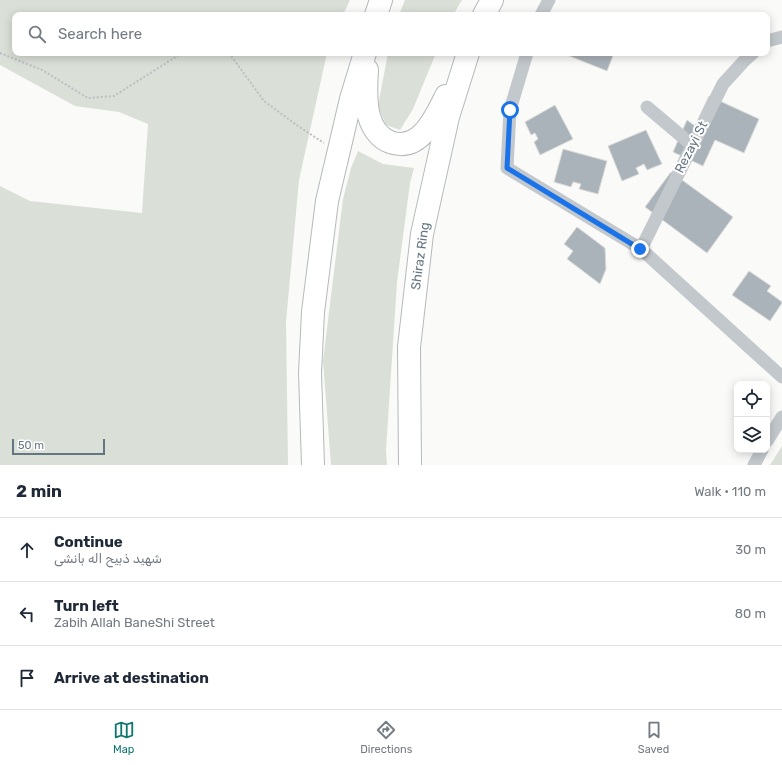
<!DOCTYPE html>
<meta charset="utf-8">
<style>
:root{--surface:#fff;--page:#f6f6f7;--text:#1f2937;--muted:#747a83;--line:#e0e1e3;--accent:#0f766e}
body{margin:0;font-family:Rubik,"Noto Naskh Arabic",sans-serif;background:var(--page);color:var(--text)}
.controls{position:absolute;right:12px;bottom:12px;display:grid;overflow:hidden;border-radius:8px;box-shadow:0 2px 10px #0003}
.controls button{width:36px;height:36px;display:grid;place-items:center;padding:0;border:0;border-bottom:1px solid var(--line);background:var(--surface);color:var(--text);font:20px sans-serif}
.scale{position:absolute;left:12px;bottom:10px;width:93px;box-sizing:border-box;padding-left:4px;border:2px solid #657683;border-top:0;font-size:11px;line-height:14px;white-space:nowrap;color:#657683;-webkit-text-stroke:3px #fff;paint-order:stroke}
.stop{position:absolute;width:12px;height:12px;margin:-9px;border:3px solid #1a73e8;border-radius:50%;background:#fff}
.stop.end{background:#1a73e8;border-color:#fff;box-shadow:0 1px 4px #0008}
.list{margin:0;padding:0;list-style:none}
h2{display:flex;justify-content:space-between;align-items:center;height:52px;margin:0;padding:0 16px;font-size:17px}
h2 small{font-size:13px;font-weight:400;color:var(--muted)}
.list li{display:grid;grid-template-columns:26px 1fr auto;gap:12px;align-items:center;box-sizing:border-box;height:64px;padding:0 16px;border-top:1px solid var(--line)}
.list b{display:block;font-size:15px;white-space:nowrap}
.list p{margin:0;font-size:13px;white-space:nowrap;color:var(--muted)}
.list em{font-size:13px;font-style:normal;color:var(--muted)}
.icon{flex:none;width:22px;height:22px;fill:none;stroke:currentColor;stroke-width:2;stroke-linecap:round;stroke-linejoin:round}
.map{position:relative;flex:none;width:782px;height:465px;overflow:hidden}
.search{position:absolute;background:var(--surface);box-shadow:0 2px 10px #0003;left:12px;right:12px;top:12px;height:44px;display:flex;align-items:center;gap:10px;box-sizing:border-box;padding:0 14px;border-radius:8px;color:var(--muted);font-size:15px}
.sheet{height:244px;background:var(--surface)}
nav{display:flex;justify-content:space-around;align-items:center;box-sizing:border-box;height:56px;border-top:1px solid var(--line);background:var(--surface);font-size:11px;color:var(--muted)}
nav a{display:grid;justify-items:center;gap:2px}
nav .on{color:var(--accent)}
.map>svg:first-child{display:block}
.green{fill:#dadfd7}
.building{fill:#aab3b9;stroke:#dcdcda}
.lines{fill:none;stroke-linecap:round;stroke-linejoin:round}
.highway-casing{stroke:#b4b9bd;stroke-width:24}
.path{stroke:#bbbfc2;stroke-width:2;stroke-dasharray:2 2;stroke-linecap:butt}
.street{stroke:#c3c8cc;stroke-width:13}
.highway{stroke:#fff;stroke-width:22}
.route{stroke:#1a73e8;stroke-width:5}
.labels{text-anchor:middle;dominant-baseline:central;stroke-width:4;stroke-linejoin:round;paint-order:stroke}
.street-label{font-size:13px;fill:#657683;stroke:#fff}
</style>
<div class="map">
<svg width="782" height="465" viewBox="0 0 782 465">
<rect width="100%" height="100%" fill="#fafaf8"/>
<g class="green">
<polygon points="0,0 350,0 343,15 15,15 15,53 327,53 299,180 286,322 288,465 0,465 0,186 30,201 142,213 148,124 119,112 75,106 0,65"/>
<polygon points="405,0 462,0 453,15 399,15"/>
<polygon points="388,53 436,53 413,109 400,130 386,125 378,106"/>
<polygon points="358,151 383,164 414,168 410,183 397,282 386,450 387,465 331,465 323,361 343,199 351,168"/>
<polygon points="782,446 782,465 770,465"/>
</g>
<g class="building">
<polygon points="562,53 614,53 607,71"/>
<polygon points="709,96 759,119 744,153 715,140 703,166 673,152 687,120 695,126"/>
<polygon points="555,105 573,139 540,155 534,142 538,139 535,133 531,135 525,122"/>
<polygon points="646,130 662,164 647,170 644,164 636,168 639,174 622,181 608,146"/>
<polygon points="563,149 607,161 598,194 579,189 581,184 573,182 571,187 554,182"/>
<polygon points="671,172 733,217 707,253 645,207"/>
<polygon points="577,227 605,248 606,269 600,284 567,259 573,251 564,244"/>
<polygon points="749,271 771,286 767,291 782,302 782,303 770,321 732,295"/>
</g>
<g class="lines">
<defs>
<g id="highway">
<polyline points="376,15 381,0"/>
<polyline points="484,15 492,0"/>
<path d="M367,70C366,85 365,102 369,116C372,127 379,138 390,142C420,153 435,118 446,96"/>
<polyline points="313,465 310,373 313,312 327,201 351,99 365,53"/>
<polyline points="410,465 409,347 422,234 448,117 468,53"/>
</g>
</defs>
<use href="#highway" class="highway-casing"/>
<g class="path">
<polyline points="0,53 42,70 88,98 114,96 182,53"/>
<polyline points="229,53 264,101 298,126 324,143"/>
</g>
<g class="street">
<polyline points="541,15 549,0"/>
<polyline points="767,41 782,37"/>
<polyline points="527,53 510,110 507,168 641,249 782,377"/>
<polyline points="647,107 692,145"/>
<polyline points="641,249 723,84 744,61 753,53"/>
<polyline points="767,441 782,417"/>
<polyline points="754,465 762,450"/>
</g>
<use href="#highway" class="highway"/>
</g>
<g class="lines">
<polyline class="route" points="510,110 507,168 640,249"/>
</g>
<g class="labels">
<g class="street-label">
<text transform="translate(691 147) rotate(-63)">Rezayi St</text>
<text transform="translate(420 256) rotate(-82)">Shiraz Ring</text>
</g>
</g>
</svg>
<div class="controls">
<button><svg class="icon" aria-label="locate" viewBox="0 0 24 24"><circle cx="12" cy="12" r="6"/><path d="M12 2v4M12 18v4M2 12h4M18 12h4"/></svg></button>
<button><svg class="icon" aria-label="layers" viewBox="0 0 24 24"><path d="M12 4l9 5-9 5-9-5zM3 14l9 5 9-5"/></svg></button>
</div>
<div class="scale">50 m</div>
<div class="stop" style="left:510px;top:110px"></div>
<div class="stop end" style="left:640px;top:249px"></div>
<div class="search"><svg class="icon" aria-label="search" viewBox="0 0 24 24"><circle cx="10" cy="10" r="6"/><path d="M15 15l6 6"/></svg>Search here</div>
</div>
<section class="sheet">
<h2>2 min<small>Walk · 110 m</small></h2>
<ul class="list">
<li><svg class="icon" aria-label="ahead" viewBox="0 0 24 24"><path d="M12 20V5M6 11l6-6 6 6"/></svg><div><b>Continue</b><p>شهید ذبیح اله بانشی</p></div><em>30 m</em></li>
<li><svg class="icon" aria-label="left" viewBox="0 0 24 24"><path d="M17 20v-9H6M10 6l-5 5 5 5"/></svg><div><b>Turn left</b><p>Zabih Allah BaneShi Street</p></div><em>80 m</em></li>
<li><svg class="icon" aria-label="arrive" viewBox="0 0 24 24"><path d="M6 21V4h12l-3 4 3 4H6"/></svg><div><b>Arrive at destination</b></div></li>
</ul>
</section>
<nav>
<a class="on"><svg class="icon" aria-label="map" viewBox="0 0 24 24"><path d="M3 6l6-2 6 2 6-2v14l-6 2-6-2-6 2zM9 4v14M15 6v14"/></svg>Map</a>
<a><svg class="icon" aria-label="directions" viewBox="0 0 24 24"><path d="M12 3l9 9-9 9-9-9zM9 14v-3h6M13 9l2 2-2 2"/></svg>Directions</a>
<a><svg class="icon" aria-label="saved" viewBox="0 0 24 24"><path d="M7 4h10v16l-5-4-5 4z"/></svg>Saved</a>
</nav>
